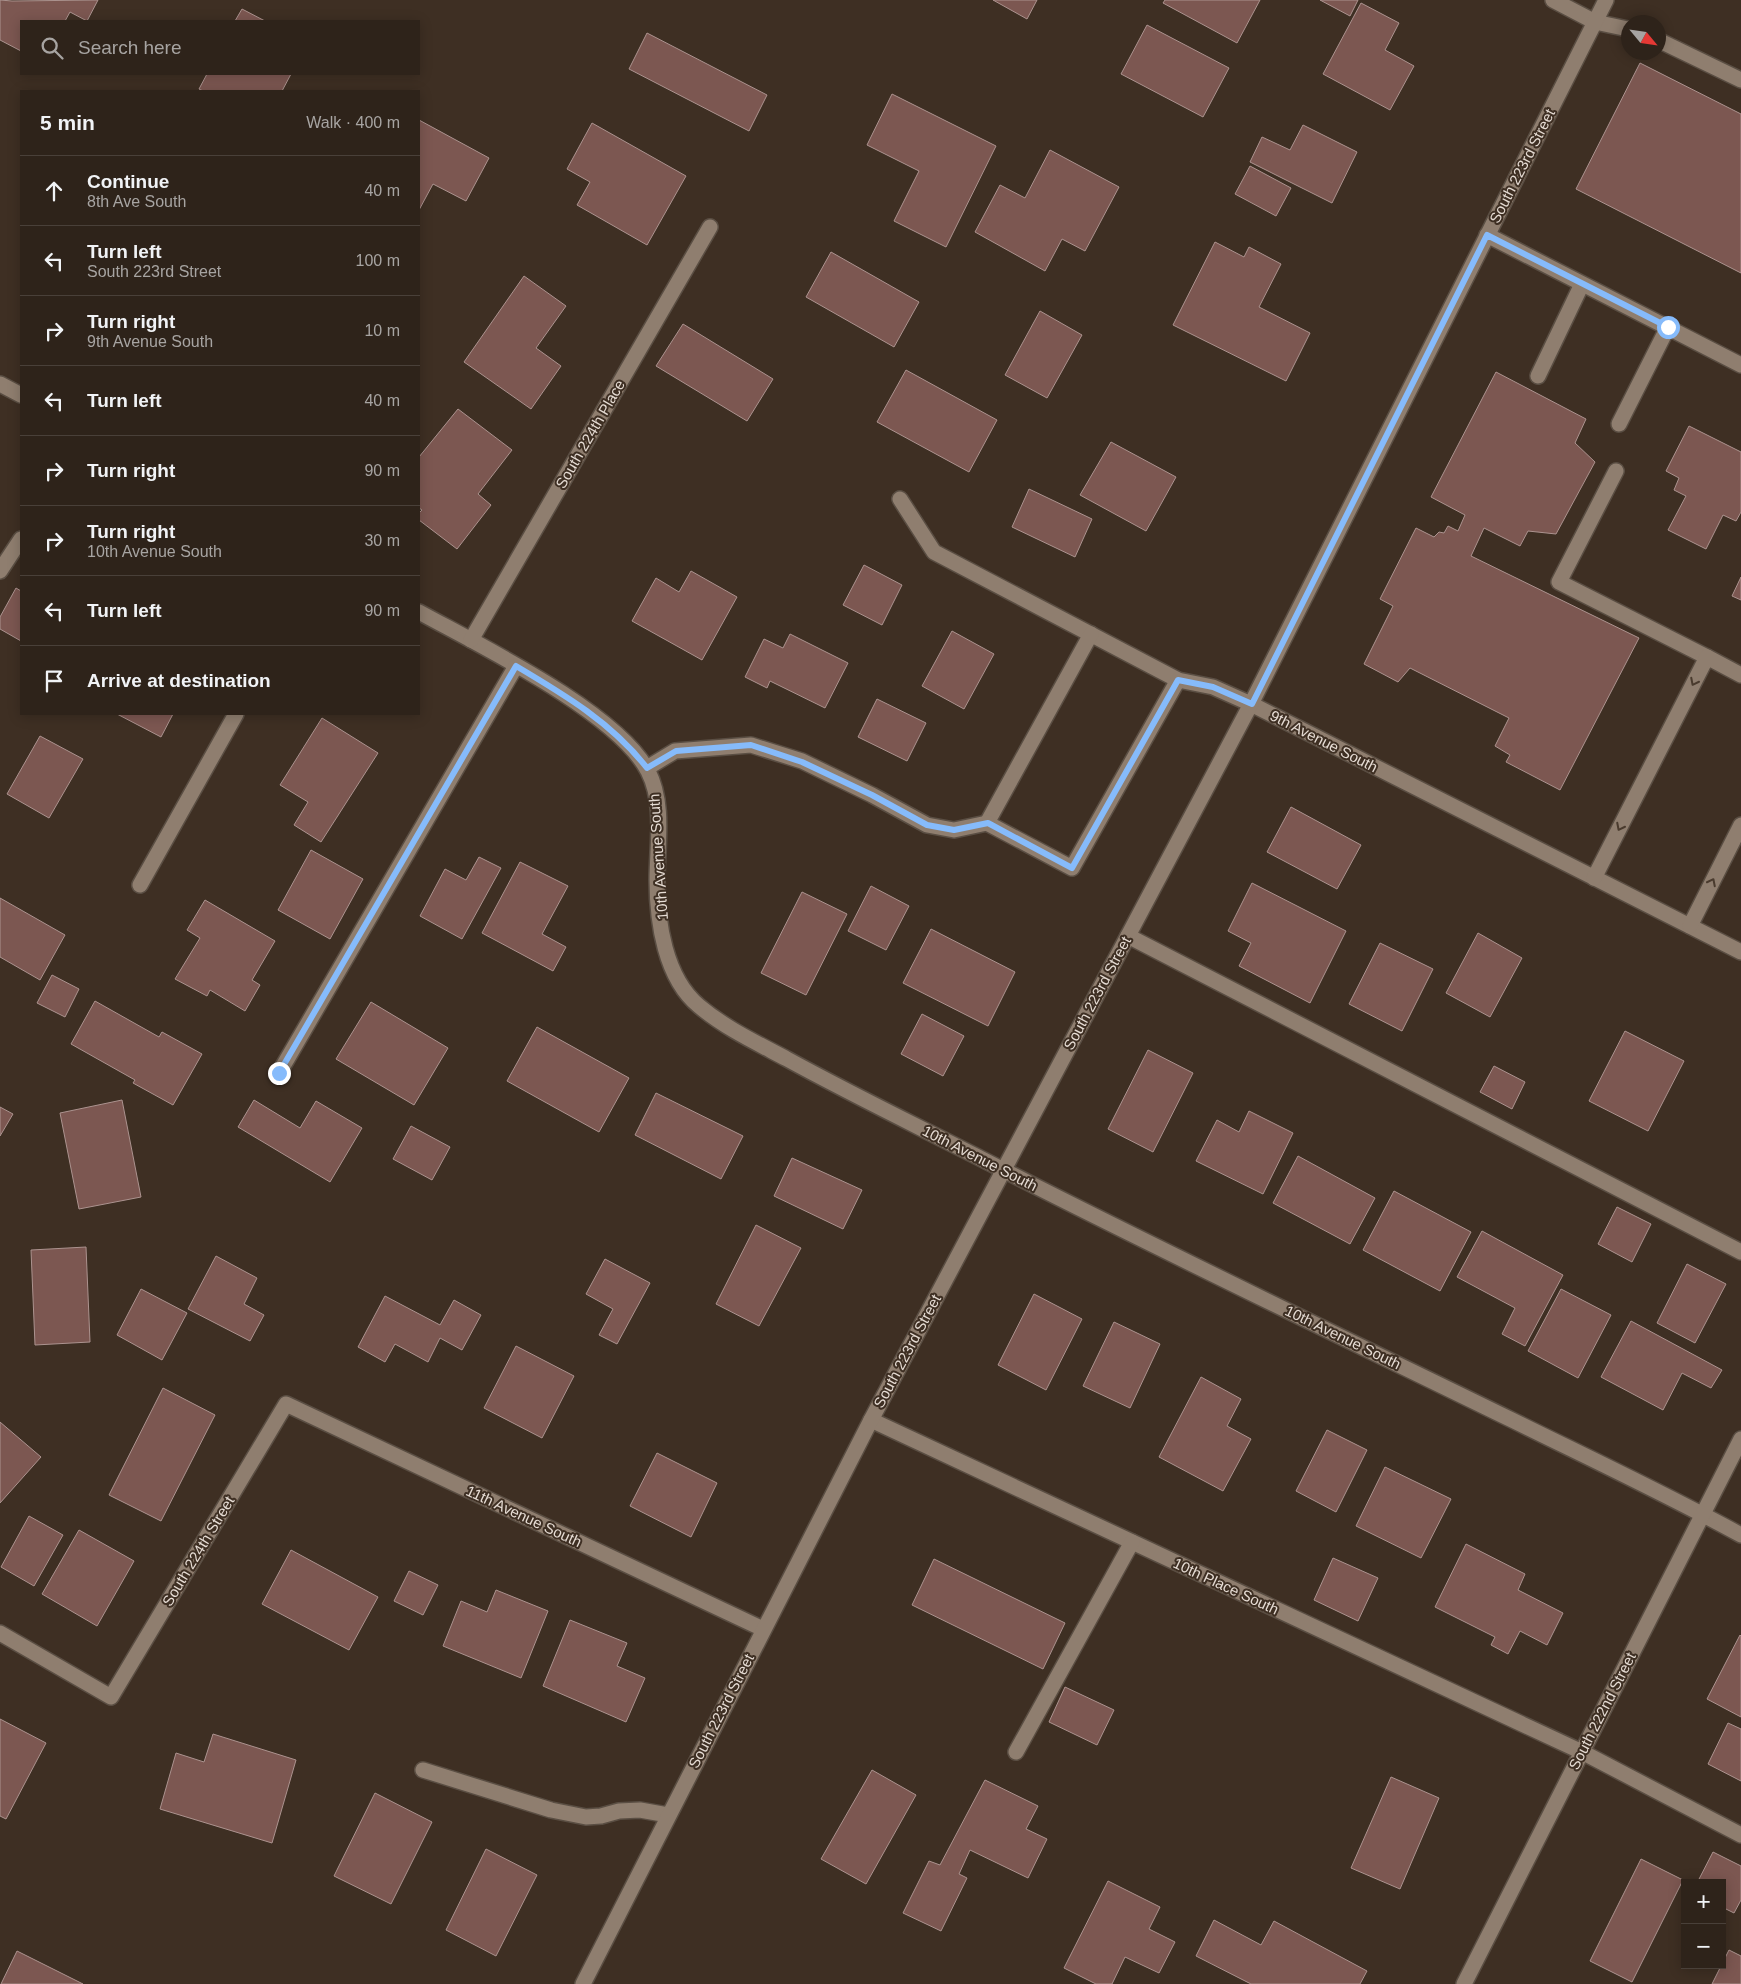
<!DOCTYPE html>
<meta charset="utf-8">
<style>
:root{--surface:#2e231a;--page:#3a2f27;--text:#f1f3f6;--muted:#a7a4a2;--line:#494039}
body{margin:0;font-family:Helvetica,sans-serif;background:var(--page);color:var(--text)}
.controls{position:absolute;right:15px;bottom:15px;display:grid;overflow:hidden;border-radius:0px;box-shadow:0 2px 12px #0003}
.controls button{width:45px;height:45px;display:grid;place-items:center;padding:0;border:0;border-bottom:1px solid var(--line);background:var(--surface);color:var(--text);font:25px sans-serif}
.compass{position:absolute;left:1621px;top:15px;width:45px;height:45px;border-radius:50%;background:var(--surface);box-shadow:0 2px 12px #0003;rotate:119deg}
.stop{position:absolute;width:15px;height:15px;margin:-11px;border:4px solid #86bbfb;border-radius:50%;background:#fff}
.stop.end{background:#86bbfb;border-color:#fff;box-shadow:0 1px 5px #0008}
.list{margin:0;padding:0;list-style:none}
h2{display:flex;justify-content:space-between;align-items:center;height:65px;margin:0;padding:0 20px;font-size:21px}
h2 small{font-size:16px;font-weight:400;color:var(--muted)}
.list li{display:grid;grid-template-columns:32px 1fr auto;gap:15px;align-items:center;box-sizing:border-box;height:70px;padding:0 20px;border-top:1px solid var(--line)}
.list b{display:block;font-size:19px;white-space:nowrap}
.list p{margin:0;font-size:16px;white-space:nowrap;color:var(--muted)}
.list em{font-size:16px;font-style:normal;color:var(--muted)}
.icon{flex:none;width:28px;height:28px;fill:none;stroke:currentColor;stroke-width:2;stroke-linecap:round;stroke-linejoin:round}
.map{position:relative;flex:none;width:1741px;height:1984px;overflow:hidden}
.search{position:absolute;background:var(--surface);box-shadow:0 2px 12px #0003;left:20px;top:20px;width:400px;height:55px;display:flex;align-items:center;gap:12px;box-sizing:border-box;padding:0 18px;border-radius:0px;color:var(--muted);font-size:19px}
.panel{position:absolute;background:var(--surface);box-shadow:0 2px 12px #0003;left:20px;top:90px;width:400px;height:625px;border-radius:0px}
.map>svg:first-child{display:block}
.building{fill:#7c5751;stroke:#ac938f}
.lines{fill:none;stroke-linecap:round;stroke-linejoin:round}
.minor-casing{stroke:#5a4e43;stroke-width:18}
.minor{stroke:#8f7e6f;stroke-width:15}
.oneway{stroke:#4a3b2e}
.route{stroke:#86bbfb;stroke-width:6}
.labels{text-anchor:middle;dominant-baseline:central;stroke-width:4;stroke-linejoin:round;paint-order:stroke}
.street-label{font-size:15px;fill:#e6dcd4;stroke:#3e2f23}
</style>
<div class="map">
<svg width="1741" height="1984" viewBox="0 0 1741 1984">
<rect width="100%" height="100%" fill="#3e2f23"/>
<g class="building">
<polygon points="0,0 12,1 98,0 87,21 70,12 65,21 21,21 21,51 0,40"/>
<polygon points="993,0 1037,0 1027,19"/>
<polygon points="1165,0 1260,0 1237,43 1163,3"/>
<polygon points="1320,0 1358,0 1350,16"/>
<polygon points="1361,3 1399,23 1385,50 1414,66 1390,110 1323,74"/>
<polygon points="242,9 265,21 235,21"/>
<polygon points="1147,25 1229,68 1203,117 1121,74"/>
<polygon points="647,33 767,95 749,131 629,69"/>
<polygon points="1640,63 1741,114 1741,273 1576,189"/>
<polygon points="207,74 291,74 282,91 203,91 199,89"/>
<polygon points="892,94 996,146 946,247 894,221 919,171 867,145"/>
<polygon points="419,120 489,158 466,201 433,184 419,210"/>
<polygon points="592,123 686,176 647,245 577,205 590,182 567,169"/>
<polygon points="1303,125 1357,152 1332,203 1250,162 1262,137 1290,150"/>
<polygon points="1050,150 1119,187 1085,251 1062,239 1045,271 975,232 1000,185 1025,198"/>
<polygon points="1250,166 1291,188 1276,216 1235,194"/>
<polygon points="1215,242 1244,257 1249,247 1281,264 1259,307 1310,333 1286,381 1173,325"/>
<polygon points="831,252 919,302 894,347 806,297"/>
<polygon points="524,276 566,306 536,348 561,366 531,409 464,362"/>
<polygon points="1040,311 1082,335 1047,398 1005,375"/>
<polygon points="683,324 773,379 747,421 656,366"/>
<polygon points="906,370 997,420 969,472 877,422"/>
<polygon points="1496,372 1586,419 1575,443 1595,462 1556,534 1528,531 1520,546 1484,528 1471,556 1639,638 1560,790 1506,762 1510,755 1495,746 1509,718 1410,668 1398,682 1364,664 1393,606 1380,599 1416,528 1434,537 1439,532 1444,533 1448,526 1458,531 1465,515 1431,497"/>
<polygon points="458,409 512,450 478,494 491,505 457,549 419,520 419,513 422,510 419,508 419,457"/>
<polygon points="1689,426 1741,452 1741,512 1736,521 1723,515 1706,549 1668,530 1686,496 1674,490 1679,478 1666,471"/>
<polygon points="1111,442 1176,477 1146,531 1080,495"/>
<polygon points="1029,489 1092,519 1075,557 1012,527"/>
<polygon points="864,565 902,585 882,625 843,605"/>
<polygon points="691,571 737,597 702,660 632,621 656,578 679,592"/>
<polygon points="1741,577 1741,600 1732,596"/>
<polygon points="16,588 21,591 21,641 0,629 0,617"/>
<polygon points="952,631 994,654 964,709 922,686"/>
<polygon points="790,634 848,663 825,708 770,681 767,688 745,677 764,639 783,648"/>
<polygon points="877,699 926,723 907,761 858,737"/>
<polygon points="117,714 173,714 161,737"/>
<polygon points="322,718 378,753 321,842 294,825 308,802 280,785"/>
<polygon points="40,736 83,759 49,818 7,794"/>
<polygon points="1291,807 1361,845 1337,889 1267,852"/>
<polygon points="311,850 363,879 330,939 278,910"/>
<polygon points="479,857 501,868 462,939 420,916 445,869 466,880"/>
<polygon points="520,862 568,886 542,934 566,947 553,971 482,933"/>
<polygon points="1252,883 1346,931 1310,1003 1239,966 1251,943 1228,931"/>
<polygon points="871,886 909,906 886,950 848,931"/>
<polygon points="802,892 847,914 806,995 761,973"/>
<polygon points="0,898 65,935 40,980 0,957"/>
<polygon points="205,900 275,941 252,980 260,985 245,1011 210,990 207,996 175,979 200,938 187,930"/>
<polygon points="931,929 1015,972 988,1026 903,983"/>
<polygon points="1478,933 1522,958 1490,1017 1446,993"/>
<polygon points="1380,943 1433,969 1402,1031 1349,1004"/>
<polygon points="52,975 79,989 65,1017 37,1003"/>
<polygon points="95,1001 159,1037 162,1032 202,1054 173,1105 133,1083 135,1080 71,1044"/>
<polygon points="371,1002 448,1048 414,1105 336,1059"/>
<polygon points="922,1014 964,1036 943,1076 901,1054"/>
<polygon points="537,1027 629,1078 599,1132 507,1081"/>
<polygon points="1625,1031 1684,1061 1648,1131 1589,1101"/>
<polygon points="1148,1050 1193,1073 1153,1152 1108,1129"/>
<polygon points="1494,1066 1525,1082 1512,1109 1480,1092"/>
<polygon points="656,1093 743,1136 721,1179 635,1135"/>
<polygon points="122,1100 141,1197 79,1209 60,1113"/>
<polygon points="254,1100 300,1128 316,1101 362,1128 330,1182 238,1127"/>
<polygon points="0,1107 13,1114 0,1136"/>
<polygon points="1249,1111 1293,1133 1263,1194 1196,1161 1217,1120 1239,1132"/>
<polygon points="411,1126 450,1147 432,1180 393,1159"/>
<polygon points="1298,1156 1375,1198 1350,1244 1273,1203"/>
<polygon points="792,1158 862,1190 843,1229 774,1196"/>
<polygon points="1394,1191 1471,1232 1440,1291 1363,1250"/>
<polygon points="1617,1207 1651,1224 1632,1262 1598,1244"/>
<polygon points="756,1225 801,1248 759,1326 716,1304"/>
<polygon points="1482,1231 1563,1275 1525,1346 1502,1334 1515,1308 1457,1277"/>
<polygon points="86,1247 90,1342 35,1345 31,1250"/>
<polygon points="216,1256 257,1278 244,1304 264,1315 250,1341 188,1309"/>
<polygon points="605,1259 650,1283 617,1344 599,1335 613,1309 586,1294"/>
<polygon points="1687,1264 1726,1284 1695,1343 1657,1323"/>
<polygon points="141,1289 187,1313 162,1360 117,1335"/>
<polygon points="1561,1289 1611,1315 1578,1378 1528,1351"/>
<polygon points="1034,1294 1082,1319 1046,1390 998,1365"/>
<polygon points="385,1296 440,1325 454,1300 481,1315 462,1350 440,1338 428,1362 395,1344 385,1362 358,1347"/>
<polygon points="1631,1321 1722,1370 1711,1388 1682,1373 1663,1410 1601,1377"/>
<polygon points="1114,1322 1160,1344 1130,1408 1083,1386"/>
<polygon points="516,1346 574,1376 542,1438 484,1408"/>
<polygon points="1201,1377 1241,1399 1227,1426 1251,1439 1223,1491 1159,1457"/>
<polygon points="163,1388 215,1415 161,1521 109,1495"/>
<polygon points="0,1422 41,1457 0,1503"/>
<polygon points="1327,1430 1367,1450 1336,1512 1296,1491"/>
<polygon points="657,1453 717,1483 691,1537 630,1506"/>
<polygon points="1385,1467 1451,1499 1421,1558 1356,1526"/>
<polygon points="29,1516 63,1535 34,1586 1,1567"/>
<polygon points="79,1530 134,1561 97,1626 42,1594"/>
<polygon points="1466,1544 1525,1574 1518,1590 1563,1613 1547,1645 1520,1631 1508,1654 1491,1645 1495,1637 1435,1607"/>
<polygon points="291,1550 378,1597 349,1650 262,1604"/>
<polygon points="1333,1558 1378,1578 1358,1621 1314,1600"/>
<polygon points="934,1559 1065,1623 1043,1669 912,1605"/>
<polygon points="409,1571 438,1585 423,1615 394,1601"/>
<polygon points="496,1590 548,1611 521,1678 443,1646 461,1601 487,1612"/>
<polygon points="570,1620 627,1643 617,1666 645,1678 626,1722 543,1686"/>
<polygon points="1740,1635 1741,1636 1741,1717 1707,1699"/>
<polygon points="1065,1687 1114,1710 1097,1745 1049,1722"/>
<polygon points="0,1719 46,1743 6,1819 0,1816"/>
<polygon points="1728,1723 1741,1729 1741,1781 1708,1764"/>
<polygon points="213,1734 296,1760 272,1843 160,1809 176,1753 204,1762"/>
<polygon points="872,1770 916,1795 866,1884 821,1859"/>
<polygon points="1391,1777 1439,1798 1400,1889 1351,1868"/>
<polygon points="985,1780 1038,1806 1026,1829 1047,1839 1028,1878 970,1850 959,1874 967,1878 941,1931 903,1913 929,1861 940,1865"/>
<polygon points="375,1793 432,1822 391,1904 334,1876"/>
<polygon points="486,1849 537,1875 496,1956 446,1930"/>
<polygon points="1713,1852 1741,1866 1741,1900 1734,1913 1722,1907 1722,1883 1697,1883"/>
<polygon points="1641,1859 1683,1880 1632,1982 1590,1961"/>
<polygon points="1108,1881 1160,1907 1149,1929 1175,1942 1159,1973 1125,1957 1112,1984 1096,1984 1064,1968"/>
<polygon points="1214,1920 1261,1945 1274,1921 1367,1971 1360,1984 1251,1984 1196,1956"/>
<polygon points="1729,1950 1741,1956 1741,1984 1712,1984"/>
<polygon points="17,1951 83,1984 1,1984"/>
</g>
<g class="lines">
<defs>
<g id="minor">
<polyline points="1553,0 1595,22 1628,29"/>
<polyline points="1658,40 1741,80"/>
<polyline points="1487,235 1741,365"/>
<polyline points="1538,376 1582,284"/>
<polyline points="0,384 21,395"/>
<polyline points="1619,424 1668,327"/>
<polyline points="1616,471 1559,582 1707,657"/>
<polyline points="900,499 934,552 1178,680 1213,687 1251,704 1741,952"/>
<polyline points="0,571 21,539"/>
<path d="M419,612C479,645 617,712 648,771C665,804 657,845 657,880C657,922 665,978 699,1006C725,1028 757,1043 787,1059C849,1093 913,1124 976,1156C1153,1247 1334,1333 1512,1420C1589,1458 1666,1494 1741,1535"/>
<polyline points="1091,634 987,823 1072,868 1178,680"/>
<polyline points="471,640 710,227"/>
<polyline points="647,768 675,751 751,745 802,761 872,795 927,825 954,830 987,823"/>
<polyline points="1594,878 1707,657 1741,675"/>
<polyline points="140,885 236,714"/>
<polyline points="1690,926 1741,825"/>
<polyline points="1128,936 1741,1252"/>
<polyline points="279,1073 516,666"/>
<polyline points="871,1420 1582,1752 1741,1835"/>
<polyline points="0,1633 111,1697 286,1404 763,1629"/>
<polyline points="1016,1752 1132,1542"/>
<polyline points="423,1770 551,1810 586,1817 601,1816 619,1811 640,1810 668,1815"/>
<polyline points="583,1984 871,1420 1251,704 1606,0"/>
<polyline points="1464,1984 1741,1439"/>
</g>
</defs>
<use href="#minor" class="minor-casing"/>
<use href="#minor" class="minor"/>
</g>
<defs><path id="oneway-chevron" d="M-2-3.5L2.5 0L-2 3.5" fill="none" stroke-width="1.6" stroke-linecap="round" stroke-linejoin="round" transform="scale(1.25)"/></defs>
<g class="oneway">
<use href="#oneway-chevron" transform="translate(1694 682) rotate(117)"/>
<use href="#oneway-chevron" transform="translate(1620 827) rotate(117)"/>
<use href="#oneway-chevron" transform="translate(1712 882) rotate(-63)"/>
</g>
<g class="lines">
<path class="route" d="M279,1073L516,666C565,695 612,723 647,768L676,751L751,745L802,762L872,795L927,825L954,830L988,823L1072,868L1178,680L1213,687L1252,704L1487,235L1668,327"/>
</g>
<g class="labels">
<g class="street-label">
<text transform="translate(1522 166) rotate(-63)">South 223rd Street</text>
<text transform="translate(590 434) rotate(-60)">South 224th Place</text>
<text transform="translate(1324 741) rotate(27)">9th Avenue South</text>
<text transform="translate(658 857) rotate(-94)">10th Avenue South</text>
<text transform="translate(1097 993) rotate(-62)">South 223rd Street</text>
<text transform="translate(980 1158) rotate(27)">10th Avenue South</text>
<text transform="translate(1343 1337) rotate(26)">10th Avenue South</text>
<text transform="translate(907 1351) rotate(-62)">South 223rd Street</text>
<text transform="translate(524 1516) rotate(25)">11th Avenue South</text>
<text transform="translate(198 1551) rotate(-59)">South 224th Street</text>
<text transform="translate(1226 1586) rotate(25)">10th Place South</text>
<text transform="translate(721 1711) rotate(-63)">South 223rd Street</text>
<text transform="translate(1602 1711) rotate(-63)">South 222nd Street</text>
</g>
</g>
</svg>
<div class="controls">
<button>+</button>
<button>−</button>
</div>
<svg class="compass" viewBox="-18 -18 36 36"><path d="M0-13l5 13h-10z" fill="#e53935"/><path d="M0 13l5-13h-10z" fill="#a7a4a2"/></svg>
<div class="stop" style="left:1668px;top:327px"></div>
<div class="stop end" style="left:279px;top:1073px"></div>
<div class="search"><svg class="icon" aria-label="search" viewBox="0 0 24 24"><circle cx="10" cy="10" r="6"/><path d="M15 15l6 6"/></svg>Search here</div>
<section class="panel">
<h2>5 min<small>Walk · 400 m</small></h2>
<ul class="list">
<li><svg class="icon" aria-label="ahead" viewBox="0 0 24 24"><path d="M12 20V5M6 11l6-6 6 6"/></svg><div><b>Continue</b><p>8th Ave South</p></div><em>40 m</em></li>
<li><svg class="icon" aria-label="left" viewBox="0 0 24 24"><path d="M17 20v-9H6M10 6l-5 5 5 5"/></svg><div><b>Turn left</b><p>South 223rd Street</p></div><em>100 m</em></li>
<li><svg class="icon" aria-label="right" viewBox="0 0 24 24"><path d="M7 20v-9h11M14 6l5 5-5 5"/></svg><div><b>Turn right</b><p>9th Avenue South</p></div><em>10 m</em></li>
<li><svg class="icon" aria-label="left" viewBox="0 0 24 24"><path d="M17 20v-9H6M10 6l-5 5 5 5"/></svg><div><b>Turn left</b></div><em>40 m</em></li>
<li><svg class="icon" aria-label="right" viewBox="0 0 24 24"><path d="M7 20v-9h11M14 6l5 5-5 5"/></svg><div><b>Turn right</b></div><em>90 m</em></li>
<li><svg class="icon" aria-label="right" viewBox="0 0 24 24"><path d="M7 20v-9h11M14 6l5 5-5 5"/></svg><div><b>Turn right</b><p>10th Avenue South</p></div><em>30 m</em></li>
<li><svg class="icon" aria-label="left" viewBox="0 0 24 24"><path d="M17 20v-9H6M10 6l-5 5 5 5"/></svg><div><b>Turn left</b></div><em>90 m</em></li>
<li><svg class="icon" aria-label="arrive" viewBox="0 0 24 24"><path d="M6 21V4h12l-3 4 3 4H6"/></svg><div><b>Arrive at destination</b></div></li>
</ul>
</section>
</div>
